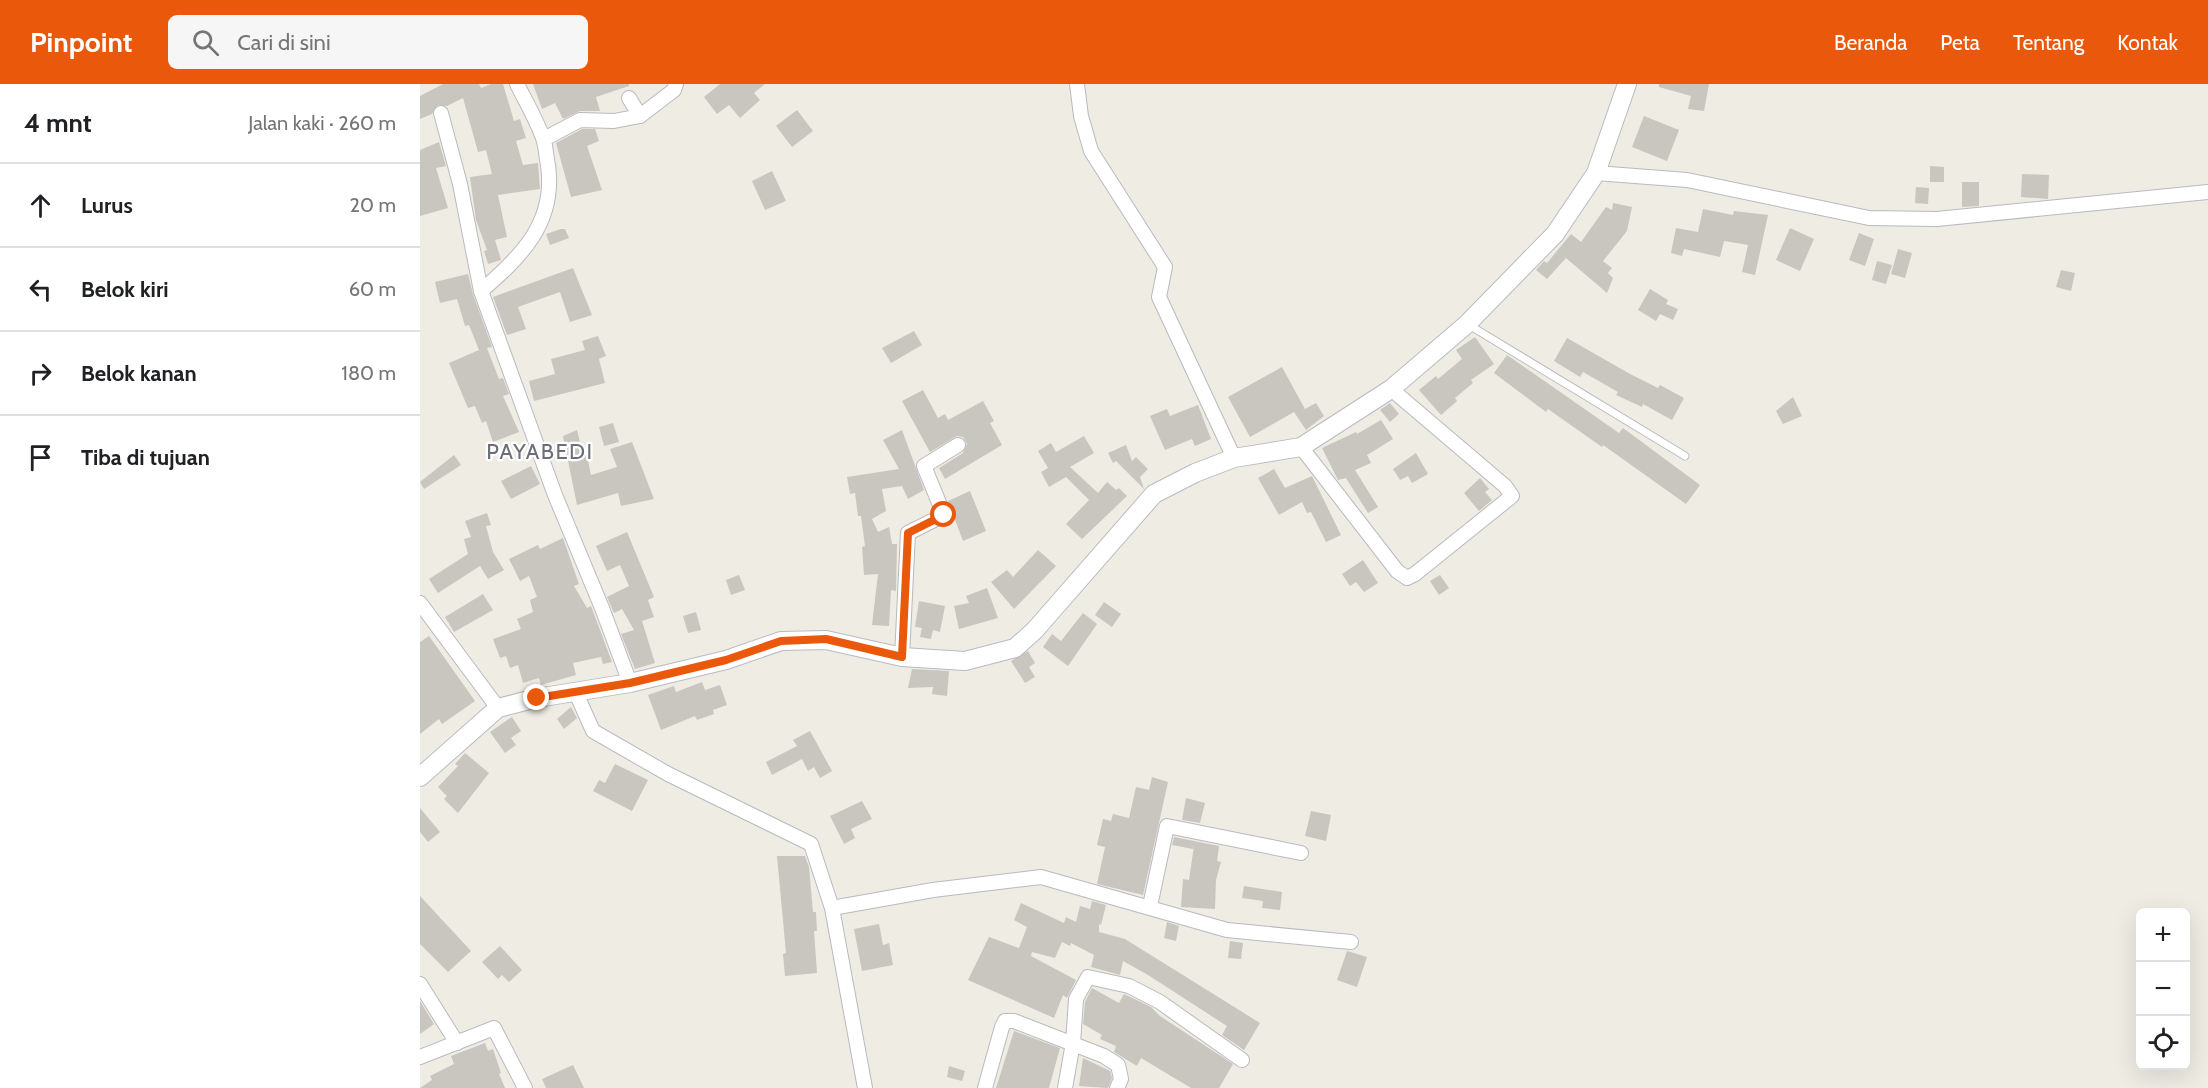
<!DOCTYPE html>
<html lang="id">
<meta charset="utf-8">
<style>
:root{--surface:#fff;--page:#f6f6f6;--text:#202124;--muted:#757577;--line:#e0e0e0;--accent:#ea580c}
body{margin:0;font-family:Cabin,sans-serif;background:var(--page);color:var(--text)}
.controls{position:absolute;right:18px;bottom:18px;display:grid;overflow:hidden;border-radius:9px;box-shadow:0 6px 24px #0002}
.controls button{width:54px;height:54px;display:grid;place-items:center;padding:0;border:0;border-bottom:2px solid var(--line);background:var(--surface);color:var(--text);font:30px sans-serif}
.stop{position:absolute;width:18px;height:18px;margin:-14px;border:4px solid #ea580c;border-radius:50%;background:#fff}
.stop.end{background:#ea580c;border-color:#fff;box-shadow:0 2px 6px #0008}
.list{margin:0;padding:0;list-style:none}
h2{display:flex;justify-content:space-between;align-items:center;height:78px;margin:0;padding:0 24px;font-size:26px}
h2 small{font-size:20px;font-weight:400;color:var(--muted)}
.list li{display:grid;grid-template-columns:39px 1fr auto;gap:18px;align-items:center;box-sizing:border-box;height:84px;padding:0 24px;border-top:2px solid var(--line)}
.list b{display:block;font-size:22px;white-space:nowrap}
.list em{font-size:20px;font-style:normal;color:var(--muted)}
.icon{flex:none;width:33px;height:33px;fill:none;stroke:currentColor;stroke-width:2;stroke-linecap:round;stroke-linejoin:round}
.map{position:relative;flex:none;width:1788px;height:1004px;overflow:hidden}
header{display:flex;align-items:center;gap:36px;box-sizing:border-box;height:84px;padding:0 30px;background:var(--accent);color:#fff}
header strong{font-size:28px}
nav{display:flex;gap:33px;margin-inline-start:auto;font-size:21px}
.search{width:420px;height:54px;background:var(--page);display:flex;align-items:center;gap:15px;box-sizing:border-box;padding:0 21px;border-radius:9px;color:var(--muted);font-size:22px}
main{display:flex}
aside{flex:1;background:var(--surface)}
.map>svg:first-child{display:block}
.building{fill:#c9c6c0}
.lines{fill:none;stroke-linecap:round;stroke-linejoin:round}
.lane-casing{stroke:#b8babf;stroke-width:9}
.street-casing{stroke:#b8babf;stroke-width:16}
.secondary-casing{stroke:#b8bbc1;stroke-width:20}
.lane{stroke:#fff;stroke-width:7}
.street{stroke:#fff;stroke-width:14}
.secondary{stroke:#fff;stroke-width:18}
.route{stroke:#ea580c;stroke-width:8}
.labels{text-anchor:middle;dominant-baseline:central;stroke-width:4.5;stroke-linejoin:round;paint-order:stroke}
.quarter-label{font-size:22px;letter-spacing:1.5px;fill:#6c7076;stroke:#fff}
</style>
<header>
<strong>Pinpoint</strong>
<div class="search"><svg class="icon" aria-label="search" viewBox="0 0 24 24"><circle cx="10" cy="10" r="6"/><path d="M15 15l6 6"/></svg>Cari di sini</div>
<nav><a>Beranda</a><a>Peta</a><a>Tentang</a><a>Kontak</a></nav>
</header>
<main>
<aside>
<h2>4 mnt<small>Jalan kaki · 260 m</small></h2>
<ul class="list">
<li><svg class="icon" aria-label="ahead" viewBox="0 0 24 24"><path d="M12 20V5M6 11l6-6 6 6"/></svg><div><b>Lurus</b></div><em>20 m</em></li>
<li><svg class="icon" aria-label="left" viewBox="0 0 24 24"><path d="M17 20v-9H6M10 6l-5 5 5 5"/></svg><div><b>Belok kiri</b></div><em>60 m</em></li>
<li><svg class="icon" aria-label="right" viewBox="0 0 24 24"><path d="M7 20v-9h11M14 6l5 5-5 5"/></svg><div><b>Belok kanan</b></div><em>180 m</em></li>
<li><svg class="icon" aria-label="arrive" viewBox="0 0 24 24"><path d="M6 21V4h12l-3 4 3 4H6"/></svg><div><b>Tiba di tujuan</b></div></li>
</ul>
</aside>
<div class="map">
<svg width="1788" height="1004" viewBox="0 0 1788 1004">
<rect width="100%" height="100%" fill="#eeece3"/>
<g class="building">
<polygon points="23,0 59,0 61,4 71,0 83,0 94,37 100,35 106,54 96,57 103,81 118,79 120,105 78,111 87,153 75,156 81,176 68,180 64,167 67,166 56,136 50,93 72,90 66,66 58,68 43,14 27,22 18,21 12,30 0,35 0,12"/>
<polygon points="113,0 209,0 209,2 176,13 180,27 160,27 143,35 135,19 122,25"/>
<polygon points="300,0 345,0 334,9 340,16 320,34 309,21 297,30 284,13"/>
<polygon points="1239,0 1289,0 1284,27 1268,25 1271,12 1239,3"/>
<polygon points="377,26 393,47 372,63 356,42"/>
<polygon points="1224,32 1259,46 1247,77 1212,63"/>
<polygon points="162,45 175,45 179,57 167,62 182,106 151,113 136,59"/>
<polygon points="19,58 26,82 16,84 28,124 0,132 0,66"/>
<polygon points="1510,82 1524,83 1524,98 1510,98"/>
<polygon points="352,87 366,117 345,126 332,97"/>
<polygon points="1602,90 1629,91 1628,115 1601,113"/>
<polygon points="1542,98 1559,98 1559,122 1542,123"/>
<polygon points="1496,103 1509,104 1508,120 1495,119"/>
<polygon points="1193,119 1212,123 1207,147 1183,177 1192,184 1188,189 1193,194 1187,209 1146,174 1127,195 1116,186 1124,177 1127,179 1151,150 1161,158 1186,123 1192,126"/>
<polygon points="1283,125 1313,131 1314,127 1348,131 1335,191 1322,188 1328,161 1304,157 1300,173 1264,165 1262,172 1251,169 1256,144 1278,148"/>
<polygon points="1370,144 1394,155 1380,187 1356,176"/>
<polygon points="141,145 145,145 149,154 130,161 126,150"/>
<polygon points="1439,149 1454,155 1445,182 1429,176"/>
<polygon points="1478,165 1492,169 1485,194 1471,190"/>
<polygon points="1457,177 1472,181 1466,200 1452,196"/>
<polygon points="153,184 172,231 150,238 140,208 98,223 106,245 87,251 73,213"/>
<polygon points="1641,186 1655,189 1651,207 1636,203"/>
<polygon points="48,190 53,210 72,263 67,264 79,295 83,294 89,310 83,312 99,348 73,358 66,337 62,339 55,322 48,324 29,279 59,266 49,241 45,242 37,215 20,219 15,198"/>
<polygon points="1230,205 1248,216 1246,220 1258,225 1253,236 1240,230 1236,237 1218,226"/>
<polygon points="494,247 502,261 471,279 462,264"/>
<polygon points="178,252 186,272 179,275 185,299 114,317 109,297 135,290 131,275 165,266 162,257"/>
<polygon points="1055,253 1074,280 1051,296 1053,299 1035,314 1037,317 1021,331 999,306 1016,292 1018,295 1042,275 1036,266"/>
<polygon points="1147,254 1210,290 1238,304 1240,301 1264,314 1252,336 1223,320 1222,323 1196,311 1198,308 1163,288 1160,293 1134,277"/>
<polygon points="1087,271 1199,349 1203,344 1280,401 1266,420 1183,361 1182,363 1128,325 1126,328 1074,289"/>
<polygon points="862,283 885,325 896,319 904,332 886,346 874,328 830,353 808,313"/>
<polygon points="503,306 518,334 525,330 528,336 563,317 574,337 570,339 582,361 525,395 519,384 543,369 547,360 543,353 537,352 510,368 482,317"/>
<polygon points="1373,313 1382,332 1363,340 1356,327"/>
<polygon points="970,319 979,330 970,338 960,326"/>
<polygon points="778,321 791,355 775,362 772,355 745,366 730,332 747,325 750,332"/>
<polygon points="961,336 973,355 947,371 951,379 935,386 958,423 948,429 926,394 918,396 902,364 936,348 937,350"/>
<polygon points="193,339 199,358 184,362 179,343"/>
<polygon points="157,346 161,363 165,362 171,391 197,383 190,365 212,358 234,415 201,422 198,409 157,421 143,352"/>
<polygon points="482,346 504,406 488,415 482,402 462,405 466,427 452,435 458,448 469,443 472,460 477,460 476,507 471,506 469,542 452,541 458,490 444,491 442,463 445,462 441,432 438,432 435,409 430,410 427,393 479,385 463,356"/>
<polygon points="664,352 674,369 650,383 678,409 687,398 696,406 699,404 707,412 662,455 646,440 669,416 646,393 629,403 621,388 628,384 618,367 631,359 636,368"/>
<polygon points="706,361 712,377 716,373 728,385 720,393 724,405 696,377 693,379 688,369"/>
<polygon points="996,369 1008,390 992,399 988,392 980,396 973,385"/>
<polygon points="34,371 41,381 4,405 0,398"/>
<polygon points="111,382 120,400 91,415 81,397"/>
<polygon points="854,385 865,404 892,392 921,451 906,458 891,428 887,429 882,418 859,431 838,394"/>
<polygon points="1060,394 1069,405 1065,408 1072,416 1059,427 1044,409"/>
<polygon points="550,407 566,447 543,457 528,417"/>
<polygon points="67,429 71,441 66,442 73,468 84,486 68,495 60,482 18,509 9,495 48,470 44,455 51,453 45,437"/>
<polygon points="207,448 234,513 228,516 234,533 222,537 235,579 215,585 201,550 214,546 202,525 194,529 187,513 209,502 200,481 187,487 176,462"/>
<polygon points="143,454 159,500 154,502 167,524 171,522 192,578 183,580 181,573 153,579 156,591 121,601 119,594 103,599 98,581 90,584 86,572 80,574 73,555 101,545 97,535 113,528 110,516 117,513 109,492 100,497 89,475 118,461 120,465"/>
<polygon points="618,466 636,482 594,525 571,498 587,486 593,493"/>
<polygon points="943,476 958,499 944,508 936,498 930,502 922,490"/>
<polygon points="319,491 325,506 311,511 306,496"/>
<polygon points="1020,491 1029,504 1019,511 1010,497"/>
<polygon points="567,504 578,534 539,545 534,522 549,519 546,512"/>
<polygon points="63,510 73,526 34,548 25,533"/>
<polygon points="499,517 525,522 520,548 513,546 511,555 500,553 502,544 495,543"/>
<polygon points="684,518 701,530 692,543 675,531"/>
<polygon points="276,528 281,546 268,549 263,532"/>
<polygon points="663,529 677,540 648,582 623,563 632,550 641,557"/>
<polygon points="9,552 55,617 22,640 19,635 0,650 0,558"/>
<polygon points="608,567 615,579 609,583 615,593 605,599 591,577"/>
<polygon points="492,585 529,587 527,612 512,610 513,603 488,604"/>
<polygon points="282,598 285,606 300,601 307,621 293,626 294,630 277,636 275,632 241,646 228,611 254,602 256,608"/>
<polygon points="151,623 157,634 144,645 137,635"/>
<polygon points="92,633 101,647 91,654 96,661 85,669 70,648"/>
<polygon points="390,647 412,687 400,694 394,683 388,687 382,675 352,691 346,678 377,662 373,656"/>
<polygon points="45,669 69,689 38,729 24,715 27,712 18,703 38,682 35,680"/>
<polygon points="195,680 228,696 212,727 173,707 179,696 185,699"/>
<polygon points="732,693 748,698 723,811 677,800 685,763 677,761 683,735 691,737 693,730 709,734 716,703 729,706"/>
<polygon points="766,714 785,719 780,739 762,736"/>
<polygon points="442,717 452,735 431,745 435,754 424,760 410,732"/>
<polygon points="0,724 20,748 8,758 0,748"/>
<polygon points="891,727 911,731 906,757 885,752"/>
<polygon points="754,753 799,762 797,777 801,778 796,796 795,825 761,823 763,795 769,796 774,762 773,765 752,761"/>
<polygon points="357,772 385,772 389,783 393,828 396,828 397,847 394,847 397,889 365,892 363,870 366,869"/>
<polygon points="824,802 862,808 860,826 842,824 843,817 822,814"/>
<polygon points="0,812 51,867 28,888 0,860"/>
<polygon points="672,817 686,821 681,841 679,840 679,848 705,855 840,939 824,966 802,951 807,942 728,891 703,877 700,891 671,883 674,871 651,859 650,862 642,858 635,874 612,868 611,872 656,896 647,914 643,911 634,934 548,896 569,853 599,864 607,843 594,836 601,819 644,839 646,833 656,838 660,822 670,825"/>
<polygon points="747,838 759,842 756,857 744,854"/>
<polygon points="459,840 463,861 469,859 473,881 442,887 434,845"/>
<polygon points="810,857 823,859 821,875 808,874"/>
<polygon points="80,862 102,886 89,898 82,891 78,895 62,878"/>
<polygon points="927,867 947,873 937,903 917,896"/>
<polygon points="672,904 699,919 704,910 731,923 740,932 813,980 799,1004 771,1004 721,974 717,982 694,968 696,962 680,955 682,951 663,940 665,918"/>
<polygon points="0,917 14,940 0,950"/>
<polygon points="594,947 640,964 629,1004 576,1004"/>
<polygon points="65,959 68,967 73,965 81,989 79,990 85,1004 0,1004 12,996 10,992 34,980 31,972"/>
<polygon points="663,974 690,987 692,994 688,1004 659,1002"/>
<polygon points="153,981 164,1004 126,1004 122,995"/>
<polygon points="529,982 545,987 542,997 527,993"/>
</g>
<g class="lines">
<defs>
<polyline id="lane" points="1049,241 1265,372"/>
<g id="street">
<path d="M97,0C106,18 116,35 123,54C126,62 126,72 128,81C136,138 102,172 61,207L135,411L182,524L210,599"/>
<polyline points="657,0 661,32 671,67 745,183 739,213 814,374"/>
<polyline points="209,14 220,32"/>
<polyline points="21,29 40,100 61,207"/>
<polyline points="124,55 160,36 194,37 220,32 254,6 256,0"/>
<polyline points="1176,89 1267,96 1449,134 1517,135 1788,108"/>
<polyline points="881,363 977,487 987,494 995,490 1092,412 1085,402 971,305"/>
<polyline points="0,519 78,624"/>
<polyline points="482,573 488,449 524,431 504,382 538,361"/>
<polyline points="156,609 173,647 248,690 391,760 412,824 445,1004"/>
<polyline points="730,822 747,742 881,769"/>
<polyline points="412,824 513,806 621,793 807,846 931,858"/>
<polyline points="0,900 37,959"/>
<polyline points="0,973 74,944 105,1004"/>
<polyline points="565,1004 582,943 585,937 594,937 684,972 698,981 701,995 697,1004"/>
<polyline points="645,1004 653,959 656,915 668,893 709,902 740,918 822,976"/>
</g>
<polyline id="secondary" points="0,693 78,624 117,614 210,599 306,576 361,557 406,556 482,573 545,577 595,564 615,546 734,410 775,389 814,374 881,363 971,305 1047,240 1135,150 1176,89 1207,0"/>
</defs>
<use href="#lane" class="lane-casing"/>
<use href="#street" class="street-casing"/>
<use href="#secondary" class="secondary-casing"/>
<use href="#lane" class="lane"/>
<use href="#street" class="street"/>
<use href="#secondary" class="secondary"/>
</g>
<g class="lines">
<polyline class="route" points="117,614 210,599 306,576 361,557 406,555 482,573 488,449 524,431"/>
</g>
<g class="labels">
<g class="quarter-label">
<text x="120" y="367">PAYABEDI</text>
</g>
</g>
</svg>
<div class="controls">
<button>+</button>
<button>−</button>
<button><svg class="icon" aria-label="locate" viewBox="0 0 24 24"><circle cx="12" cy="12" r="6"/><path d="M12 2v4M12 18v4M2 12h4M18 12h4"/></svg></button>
</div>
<div class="stop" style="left:524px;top:431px"></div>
<div class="stop end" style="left:117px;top:614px"></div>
</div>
</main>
